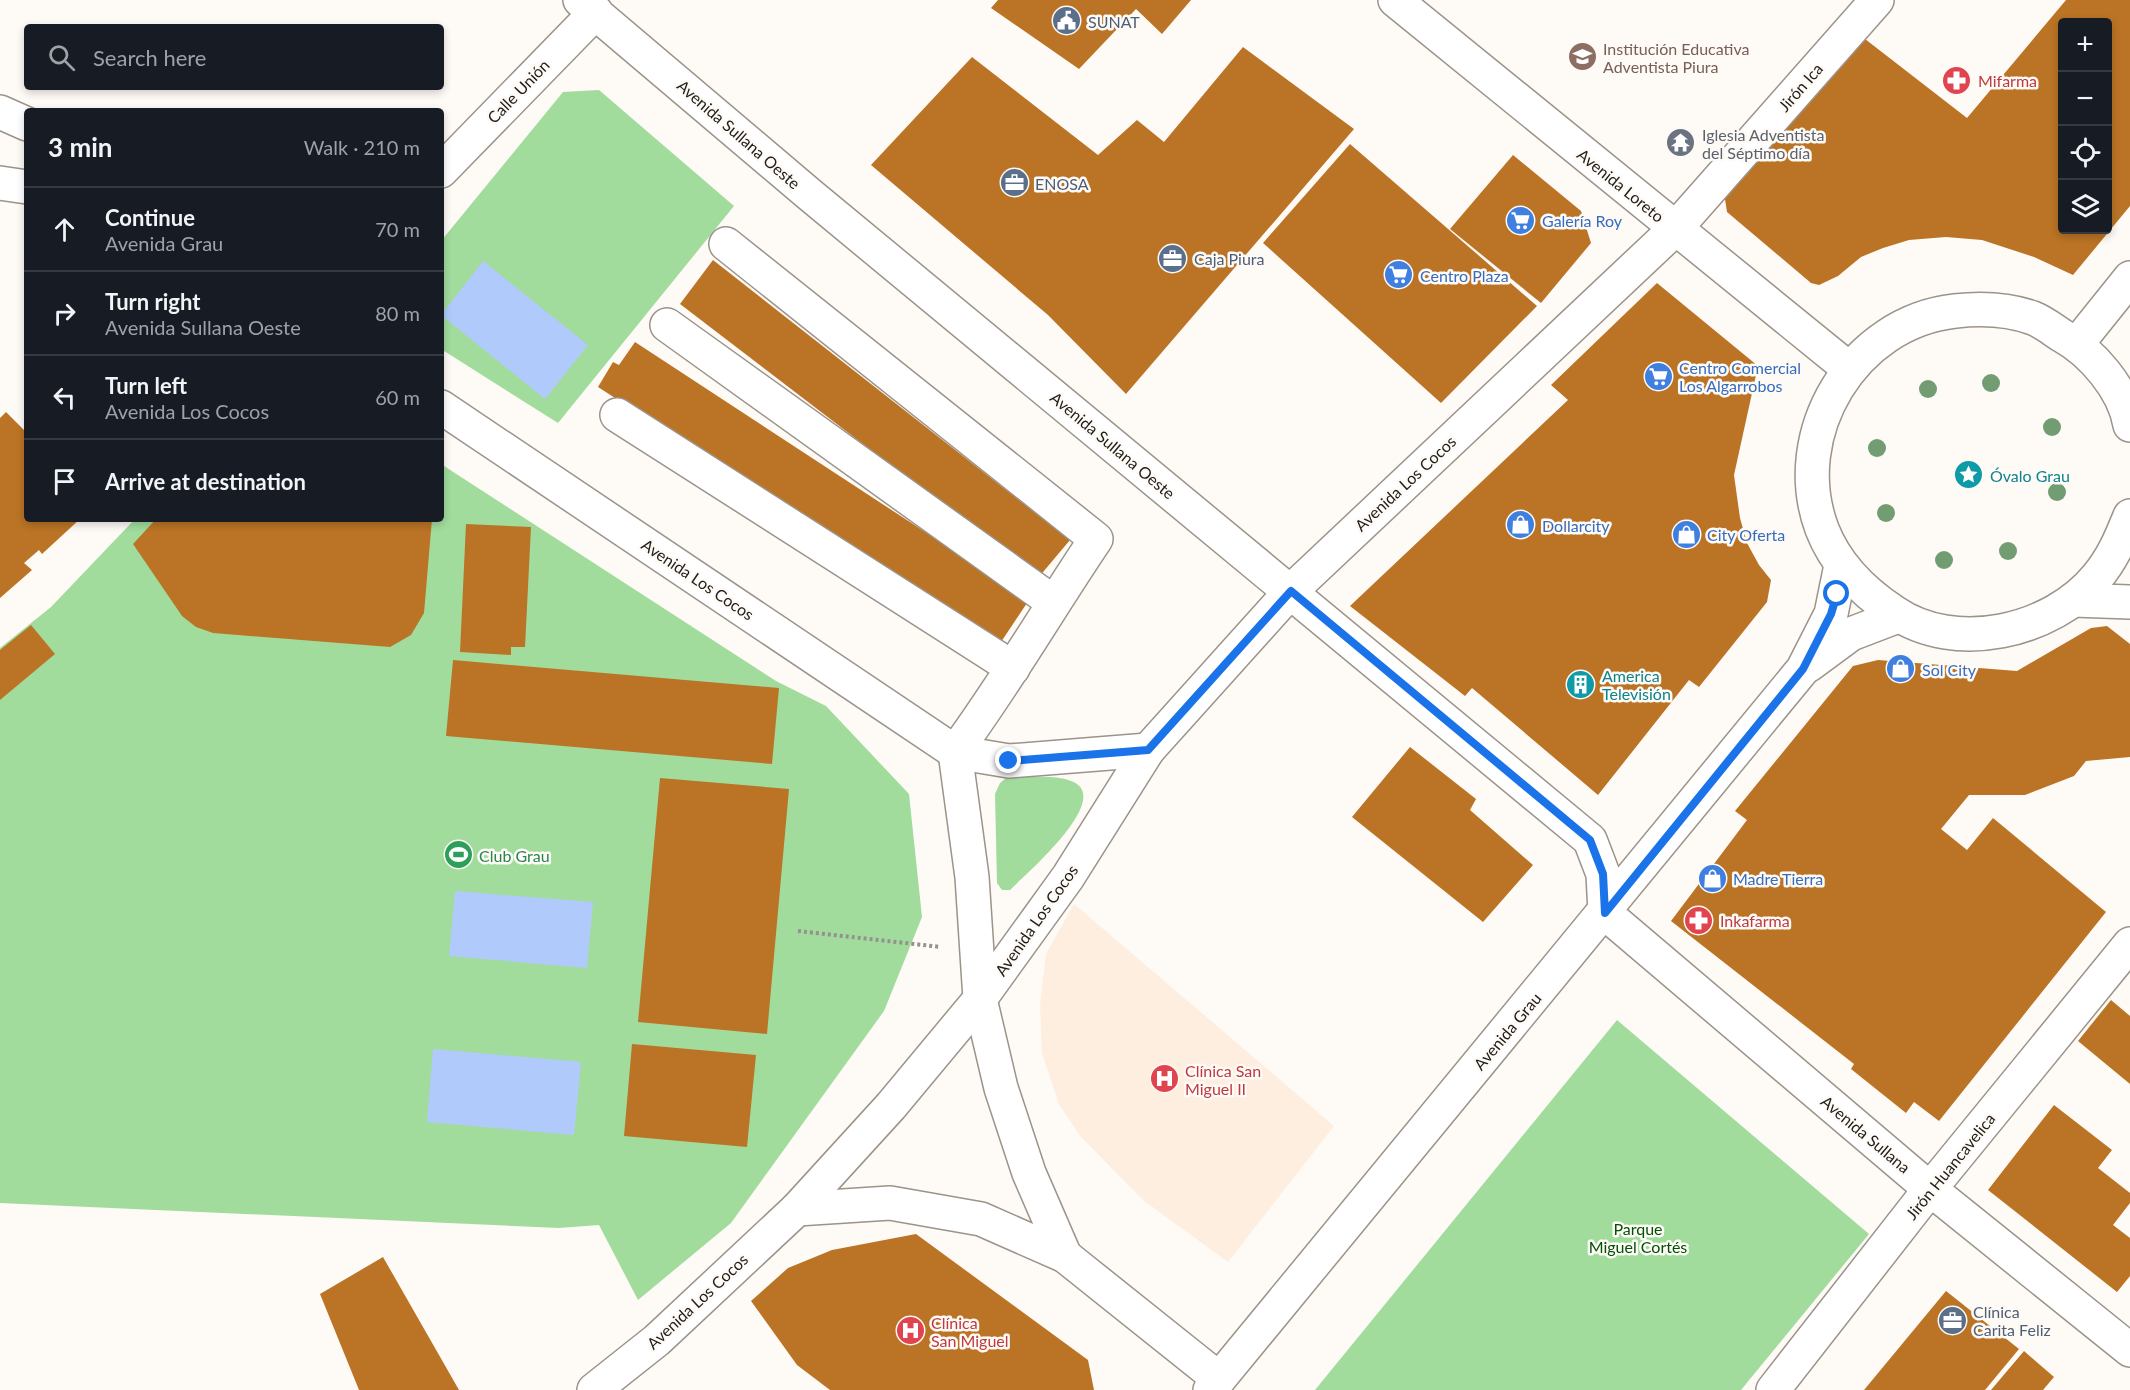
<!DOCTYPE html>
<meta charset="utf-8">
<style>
:root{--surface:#171b24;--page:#242831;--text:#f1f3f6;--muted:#9ea1a6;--line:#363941}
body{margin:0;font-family:Lato,sans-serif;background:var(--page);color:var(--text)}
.controls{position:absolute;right:18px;top:18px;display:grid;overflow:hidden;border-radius:6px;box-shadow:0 3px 9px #0003}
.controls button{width:54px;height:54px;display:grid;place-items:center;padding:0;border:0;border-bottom:2px solid var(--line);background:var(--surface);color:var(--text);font:30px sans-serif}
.stop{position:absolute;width:18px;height:18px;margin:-14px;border:4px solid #1a73e8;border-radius:50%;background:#fff}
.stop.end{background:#1a73e8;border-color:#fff;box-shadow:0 2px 6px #0008}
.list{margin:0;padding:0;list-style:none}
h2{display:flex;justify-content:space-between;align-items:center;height:78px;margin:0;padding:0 24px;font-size:26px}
h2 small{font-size:20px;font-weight:400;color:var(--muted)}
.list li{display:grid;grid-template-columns:39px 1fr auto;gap:18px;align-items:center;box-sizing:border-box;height:84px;padding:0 24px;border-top:2px solid var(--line)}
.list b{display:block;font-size:22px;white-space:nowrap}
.list p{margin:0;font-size:20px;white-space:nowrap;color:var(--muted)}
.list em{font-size:20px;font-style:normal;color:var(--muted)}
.icon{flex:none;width:33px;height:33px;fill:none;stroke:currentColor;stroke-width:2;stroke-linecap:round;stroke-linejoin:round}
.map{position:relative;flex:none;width:2130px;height:1390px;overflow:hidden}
.search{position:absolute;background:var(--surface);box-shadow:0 3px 9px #0003;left:24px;top:24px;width:420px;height:66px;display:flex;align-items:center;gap:15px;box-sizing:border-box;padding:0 21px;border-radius:6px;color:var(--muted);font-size:22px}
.panel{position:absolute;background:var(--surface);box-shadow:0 3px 9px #0003;left:24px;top:108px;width:420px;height:414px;border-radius:6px}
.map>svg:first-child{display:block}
.built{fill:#fdeedf}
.green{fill:#a1dc9d}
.water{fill:#b0cafc}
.building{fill:#bb7425;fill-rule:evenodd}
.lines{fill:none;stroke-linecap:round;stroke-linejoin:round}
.minor-casing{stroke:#9c938a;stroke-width:36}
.major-casing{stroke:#9c938a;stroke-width:36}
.path{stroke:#95928e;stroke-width:4;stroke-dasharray:3 3;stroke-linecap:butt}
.minor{stroke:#fff;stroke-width:33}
.major{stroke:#fff;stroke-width:33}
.tree{fill:#729d72}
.route{stroke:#1a73e8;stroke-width:8}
.labels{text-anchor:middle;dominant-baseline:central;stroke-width:5;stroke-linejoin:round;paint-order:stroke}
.service-label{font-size:16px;fill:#4e5e75;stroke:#fefaf6;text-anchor:start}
.education-label{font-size:16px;fill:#785e54;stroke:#fefaf6;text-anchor:start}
.health-label{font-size:16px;fill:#be3a42;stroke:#fefaf6;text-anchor:start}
.street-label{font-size:16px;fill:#1f1c19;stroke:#fefaf6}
.worship-label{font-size:16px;fill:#5b616d;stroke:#fefaf6;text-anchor:start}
.shop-label{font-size:16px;fill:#366cbe;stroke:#fefaf6;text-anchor:start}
.culture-label{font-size:16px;fill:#0d838f;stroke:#fefaf6;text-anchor:start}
.leisure-label{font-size:16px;fill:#27864d;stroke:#fefaf6;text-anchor:start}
.park-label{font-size:16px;fill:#005106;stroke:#fefaf6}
</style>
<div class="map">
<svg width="2130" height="1390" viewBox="0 0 2130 1390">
<rect width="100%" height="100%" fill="#fefaf6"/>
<polygon class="built" points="1074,904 1334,1126 1228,1262 1143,1200 1080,1136 1059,1104 1042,1053 1040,1005 1046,954"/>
<g class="green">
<polygon points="599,90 734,206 558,423 441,349 441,241 563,92"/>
<polygon points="441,464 776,681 826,706 909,794 922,917 884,1011 731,1223 638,1300 599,1225 559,1228 0,1203 0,648 51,607 135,519 441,519"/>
<path d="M1006,778C1026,778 1052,774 1071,781C1116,797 1025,875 1010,890H1002L997,883L995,794L1000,783Z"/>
<polygon points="1617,1020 1869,1234 1741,1390 1315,1390"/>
</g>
<g class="water">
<polygon points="483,261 588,345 545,399 441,315"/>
<polygon points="455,891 593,902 587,968 449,956"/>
<polygon points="433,1049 581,1062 574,1135 427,1122"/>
</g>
<g class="building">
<polygon points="998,0 1191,0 1162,34 1136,9 1079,69 991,8"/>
<path d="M2066,0H2130V206L2073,275L2034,257L1982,240L1946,237L1909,240L1883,248L1861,257L1838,276L1819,285L1811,283L1727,212L1723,186L1856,32L1967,118ZM2062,22H2108V230H2062Z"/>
<polygon points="1243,47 1354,129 1126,394 1048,315 871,165 972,57 1098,155 1137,120 1164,142"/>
<polygon points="1350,144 1537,306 1441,403 1263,243"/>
<polygon points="1513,155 1581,211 1591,243 1541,303 1450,229"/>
<polygon points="713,260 1070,540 1038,578 680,304"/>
<polygon points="1657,283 1758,366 1734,475 1740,518 1747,543 1759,565 1771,580 1767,602 1699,687 1689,680 1598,795 1472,688 1465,696 1350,606 1568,400 1551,385"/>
<polygon points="635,342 1029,600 999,645 598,387 613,362 619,365"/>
<polygon points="6,412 27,433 27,519 80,519 42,554 39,550 24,563 32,570 0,598 0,418"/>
<polygon points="156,519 432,519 424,613 411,635 390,647 213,633 196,627 182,616 133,544"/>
<polygon points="466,524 531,527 525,647 511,647 511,655 460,652"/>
<polygon points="31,625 55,654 0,700 0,650"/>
<polygon points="2107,626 2130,644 2130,757 2086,761 2074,776 2025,795 1969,795 1941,829 1967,850 1993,818 2106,912 1939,1121 1914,1102 1906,1113 1851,1069 1854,1064 1671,921 1747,820 1735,811 1853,666 1878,660 2017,671 2091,628"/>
<polygon points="453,660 779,688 772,764 446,736"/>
<polygon points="1410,747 1476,799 1470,810 1533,865 1483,922 1352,817"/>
<polygon points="660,778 789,789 767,1034 638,1022"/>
<polygon points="2111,1000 2130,1016 2130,1084 2078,1041"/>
<polygon points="632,1044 756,1055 747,1147 624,1136"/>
<polygon points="2054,1105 2112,1150 2098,1168 2130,1193 2130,1203 2113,1225 2130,1238 2130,1276 2117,1292 1988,1190"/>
<polygon points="916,1234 1088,1360 1094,1390 830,1390 797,1365 751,1301 788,1268 832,1250"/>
<polygon points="383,1257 459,1390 359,1390 320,1294"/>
<polygon points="1946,1291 2019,1349 1985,1390 1864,1390"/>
<polygon points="2024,1351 2054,1377 2043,1390 1991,1390"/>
</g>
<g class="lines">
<defs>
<g id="minor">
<polyline points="580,0 809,194 1590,840 1603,874 1605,913 1930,1189 2130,1350"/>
<polyline points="0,112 27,124"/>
<polyline points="441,171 596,12"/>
<polyline points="0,183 27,187"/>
<path d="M726,244L1096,539C1048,610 1006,683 955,752"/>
<polyline points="667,325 1053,602"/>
<polyline points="2077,344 2130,278"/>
<polyline points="441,407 955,752 1009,761 1148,750"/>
<polyline points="617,415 1013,668"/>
<polyline points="955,752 972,877 980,999 1001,1088 1029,1173 1065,1256"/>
<polyline points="797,1209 890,1203 981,1219 1065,1256 1219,1379"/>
<polyline points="594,1390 657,1340 797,1209 891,1106 980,999 1068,877 1148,750 1291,591 1675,229 1877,0"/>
<polyline points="1773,1390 1930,1189 2130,944"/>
</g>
<g id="major">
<polyline points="1395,0 1848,368"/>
<path d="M2130,425C2124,389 2092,352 2061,335C2052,329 2043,322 2033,318C2008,309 1981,308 1955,311C1854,322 1786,433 1822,529C1836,565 1862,591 1894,612C1955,654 2052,632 2097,577C2113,558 2121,538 2130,516"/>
<polyline points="2073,600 2130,602"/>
<polyline points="1809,665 1851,634 1898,616"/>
<polyline points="1210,1390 1803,669 1831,614 1841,565"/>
</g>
</defs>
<use href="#minor" class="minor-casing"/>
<use href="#major" class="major-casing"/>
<polyline class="path" points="798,931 941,947"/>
<use href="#minor" class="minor"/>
<use href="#major" class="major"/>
</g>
<g class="tree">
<circle cx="1991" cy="383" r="9"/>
<circle cx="1928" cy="389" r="9"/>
<circle cx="2052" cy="427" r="9"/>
<circle cx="1877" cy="448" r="9"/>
<circle cx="2057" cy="492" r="9"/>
<circle cx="1886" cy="513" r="9"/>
<circle cx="2008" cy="551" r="9"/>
<circle cx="1944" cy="560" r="9"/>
</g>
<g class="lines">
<polyline class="route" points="1009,761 1148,750 1291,591 1590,840 1603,874 1605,913 1803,669 1831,614 1837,594"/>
</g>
<defs>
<symbol id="civic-disc" viewBox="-11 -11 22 22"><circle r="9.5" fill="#5c6f8a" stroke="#fefaf6"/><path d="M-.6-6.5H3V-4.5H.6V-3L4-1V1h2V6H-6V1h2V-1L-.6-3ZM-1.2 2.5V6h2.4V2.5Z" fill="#fff"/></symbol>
<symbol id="school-disc" viewBox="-11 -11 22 22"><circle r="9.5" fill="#8d6e63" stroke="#fefaf6"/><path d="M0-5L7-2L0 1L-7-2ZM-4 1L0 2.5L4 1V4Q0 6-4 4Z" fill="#fff"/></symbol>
<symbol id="pharmacy-disc" viewBox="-11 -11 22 22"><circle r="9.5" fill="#e0444e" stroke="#fefaf6"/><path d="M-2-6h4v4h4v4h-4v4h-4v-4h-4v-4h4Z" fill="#fff"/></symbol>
<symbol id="temple-disc" viewBox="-11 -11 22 22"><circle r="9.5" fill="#6b7280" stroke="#fefaf6"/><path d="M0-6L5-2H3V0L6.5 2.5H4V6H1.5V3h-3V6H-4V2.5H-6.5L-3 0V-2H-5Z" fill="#fff"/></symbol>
<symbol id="office-disc" viewBox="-11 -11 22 22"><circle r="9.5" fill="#5c6f8a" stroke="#fefaf6"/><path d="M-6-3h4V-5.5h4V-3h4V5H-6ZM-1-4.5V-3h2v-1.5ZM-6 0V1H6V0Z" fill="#fff"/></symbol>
<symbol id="supermarket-disc" viewBox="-11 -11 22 22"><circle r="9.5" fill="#3f7fe0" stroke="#fefaf6"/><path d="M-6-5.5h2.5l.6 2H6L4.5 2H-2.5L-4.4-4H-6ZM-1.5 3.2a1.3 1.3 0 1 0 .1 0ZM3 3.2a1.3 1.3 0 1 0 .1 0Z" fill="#fff"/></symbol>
<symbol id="sight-disc" viewBox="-11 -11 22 22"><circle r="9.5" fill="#0f9aa8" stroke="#fefaf6"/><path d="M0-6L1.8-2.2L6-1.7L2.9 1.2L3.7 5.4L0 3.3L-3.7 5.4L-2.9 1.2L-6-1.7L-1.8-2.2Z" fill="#fff"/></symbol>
<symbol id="shop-disc" viewBox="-11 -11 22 22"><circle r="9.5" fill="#3f7fe0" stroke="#fefaf6"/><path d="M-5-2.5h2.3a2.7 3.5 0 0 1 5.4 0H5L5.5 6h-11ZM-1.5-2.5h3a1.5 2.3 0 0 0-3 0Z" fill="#fff"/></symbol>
<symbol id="building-disc" viewBox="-11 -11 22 22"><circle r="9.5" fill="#0f9aa8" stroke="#fefaf6"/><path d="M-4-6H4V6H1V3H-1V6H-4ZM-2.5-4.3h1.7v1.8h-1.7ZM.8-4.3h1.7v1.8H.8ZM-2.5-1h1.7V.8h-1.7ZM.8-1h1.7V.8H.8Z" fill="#fff"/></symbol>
<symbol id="stadium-disc" viewBox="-11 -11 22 22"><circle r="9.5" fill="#2e9e5b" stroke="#fefaf6"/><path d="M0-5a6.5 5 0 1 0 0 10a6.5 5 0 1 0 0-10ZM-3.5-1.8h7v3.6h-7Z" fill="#fff"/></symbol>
<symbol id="hospital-disc" viewBox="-11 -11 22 22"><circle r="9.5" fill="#e0444e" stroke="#fefaf6"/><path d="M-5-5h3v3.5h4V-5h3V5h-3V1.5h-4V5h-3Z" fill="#fff"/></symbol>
</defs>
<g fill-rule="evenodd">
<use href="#civic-disc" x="1050" y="4" width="33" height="33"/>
<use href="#school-disc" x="1566" y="40" width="33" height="33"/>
<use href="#pharmacy-disc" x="1940" y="64" width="33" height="33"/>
<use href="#temple-disc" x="1664" y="126" width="33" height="33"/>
<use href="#office-disc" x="998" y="166" width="33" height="33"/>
<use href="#supermarket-disc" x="1504" y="204" width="33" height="33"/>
<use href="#office-disc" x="1156" y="242" width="33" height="33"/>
<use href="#supermarket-disc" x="1382" y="258" width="33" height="33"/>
<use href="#supermarket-disc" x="1642" y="360" width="33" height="33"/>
<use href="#sight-disc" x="1952" y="458" width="33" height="33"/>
<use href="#shop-disc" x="1504" y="508" width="33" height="33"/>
<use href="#shop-disc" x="1670" y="518" width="33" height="33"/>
<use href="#shop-disc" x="1884" y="652" width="33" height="33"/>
<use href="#building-disc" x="1564" y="668" width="33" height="33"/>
<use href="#stadium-disc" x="442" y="838" width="33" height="33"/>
<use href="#shop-disc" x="1696" y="862" width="33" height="33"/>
<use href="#pharmacy-disc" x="1682" y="904" width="33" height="33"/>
<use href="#hospital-disc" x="1148" y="1062" width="33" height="33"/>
<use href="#office-disc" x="1936" y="1304" width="33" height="33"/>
<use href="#hospital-disc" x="894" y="1314" width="33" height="33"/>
</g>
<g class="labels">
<g class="service-label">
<text x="1088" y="21">SUNAT</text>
<text x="1035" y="183">ENOSA</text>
<text x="1194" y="258">Caja Piura</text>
<text x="1973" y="1311">Clínica<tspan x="1973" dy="18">Carita Feliz</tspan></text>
</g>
<g class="education-label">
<text x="1603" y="48">Institución Educativa<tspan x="1603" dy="18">Adventista Piura</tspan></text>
</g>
<g class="health-label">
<text x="1978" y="80">Mifarma</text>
<text x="1720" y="920">Inkafarma</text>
<text x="1185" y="1070">Clínica San<tspan x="1185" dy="18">Miguel II</tspan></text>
<text x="931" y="1322">Clínica<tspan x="931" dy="18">San Miguel</tspan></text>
</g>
<g class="street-label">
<text transform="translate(1800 87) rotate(-49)">Jirón Ica</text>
<text transform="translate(518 91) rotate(-46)">Calle Unión</text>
<text transform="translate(739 134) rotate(41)">Avenida Sullana Oeste</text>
<text transform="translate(1621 185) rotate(39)">Avenida Loreto</text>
<text transform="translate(1113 445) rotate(40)">Avenida Sullana Oeste</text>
<text transform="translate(1405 483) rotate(-43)">Avenida Los Cocos</text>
<text transform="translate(698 579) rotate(34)">Avenida Los Cocos</text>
<text transform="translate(1036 920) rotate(-55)">Avenida Los Cocos</text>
<text transform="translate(1507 1031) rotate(-50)">Avenida Grau</text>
<text transform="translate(1866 1134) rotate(40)">Avenida Sullana</text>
<text transform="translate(1950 1166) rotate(-51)">Jirón Huancavelica</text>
<text transform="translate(697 1301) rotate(-43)">Avenida Los Cocos</text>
</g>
<g class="worship-label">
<text x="1702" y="134">Iglesia Adventista<tspan x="1702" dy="18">del Séptimo día</tspan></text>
</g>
<g class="shop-label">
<text x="1542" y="220">Galería Roy</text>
<text x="1420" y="275">Centro Plaza</text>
<text x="1679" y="367">Centro Comercial<tspan x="1679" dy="18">Los Algarrobos</tspan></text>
<text x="1542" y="525">Dollarcity</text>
<text x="1707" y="534">City Oferta</text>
<text x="1922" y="669">Sol City</text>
<text x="1733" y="878">Madre Tierra</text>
</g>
<g class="culture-label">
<text x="1990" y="475">Óvalo Grau</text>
<text x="1602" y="675">America<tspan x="1602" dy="18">Televisión</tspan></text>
</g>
<g class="leisure-label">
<text x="479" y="855">Club Grau</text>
</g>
<g class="park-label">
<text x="1638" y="1228">Parque<tspan x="1638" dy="18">Miguel Cortés</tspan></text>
</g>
</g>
</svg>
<div class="controls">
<button>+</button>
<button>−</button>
<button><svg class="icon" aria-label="locate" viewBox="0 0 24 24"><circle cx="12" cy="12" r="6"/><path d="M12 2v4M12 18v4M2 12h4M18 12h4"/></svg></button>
<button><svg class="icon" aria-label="layers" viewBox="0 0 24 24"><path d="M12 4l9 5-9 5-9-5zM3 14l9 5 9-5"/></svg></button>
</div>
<div class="stop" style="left:1837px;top:594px"></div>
<div class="stop end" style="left:1009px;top:761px"></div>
<div class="search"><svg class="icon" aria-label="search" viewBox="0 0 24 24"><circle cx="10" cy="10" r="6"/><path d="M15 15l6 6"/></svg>Search here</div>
<section class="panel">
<h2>3 min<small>Walk · 210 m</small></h2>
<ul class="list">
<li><svg class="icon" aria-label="ahead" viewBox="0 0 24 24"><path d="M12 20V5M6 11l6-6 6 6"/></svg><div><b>Continue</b><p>Avenida Grau</p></div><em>70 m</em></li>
<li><svg class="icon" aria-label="right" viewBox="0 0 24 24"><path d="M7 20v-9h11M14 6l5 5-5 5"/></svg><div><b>Turn right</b><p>Avenida Sullana Oeste</p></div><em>80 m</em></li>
<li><svg class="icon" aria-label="left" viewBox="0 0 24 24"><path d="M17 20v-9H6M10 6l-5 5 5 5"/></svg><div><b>Turn left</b><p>Avenida Los Cocos</p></div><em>60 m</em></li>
<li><svg class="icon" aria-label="arrive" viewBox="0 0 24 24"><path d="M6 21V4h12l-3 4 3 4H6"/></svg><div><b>Arrive at destination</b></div></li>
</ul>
</section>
</div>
